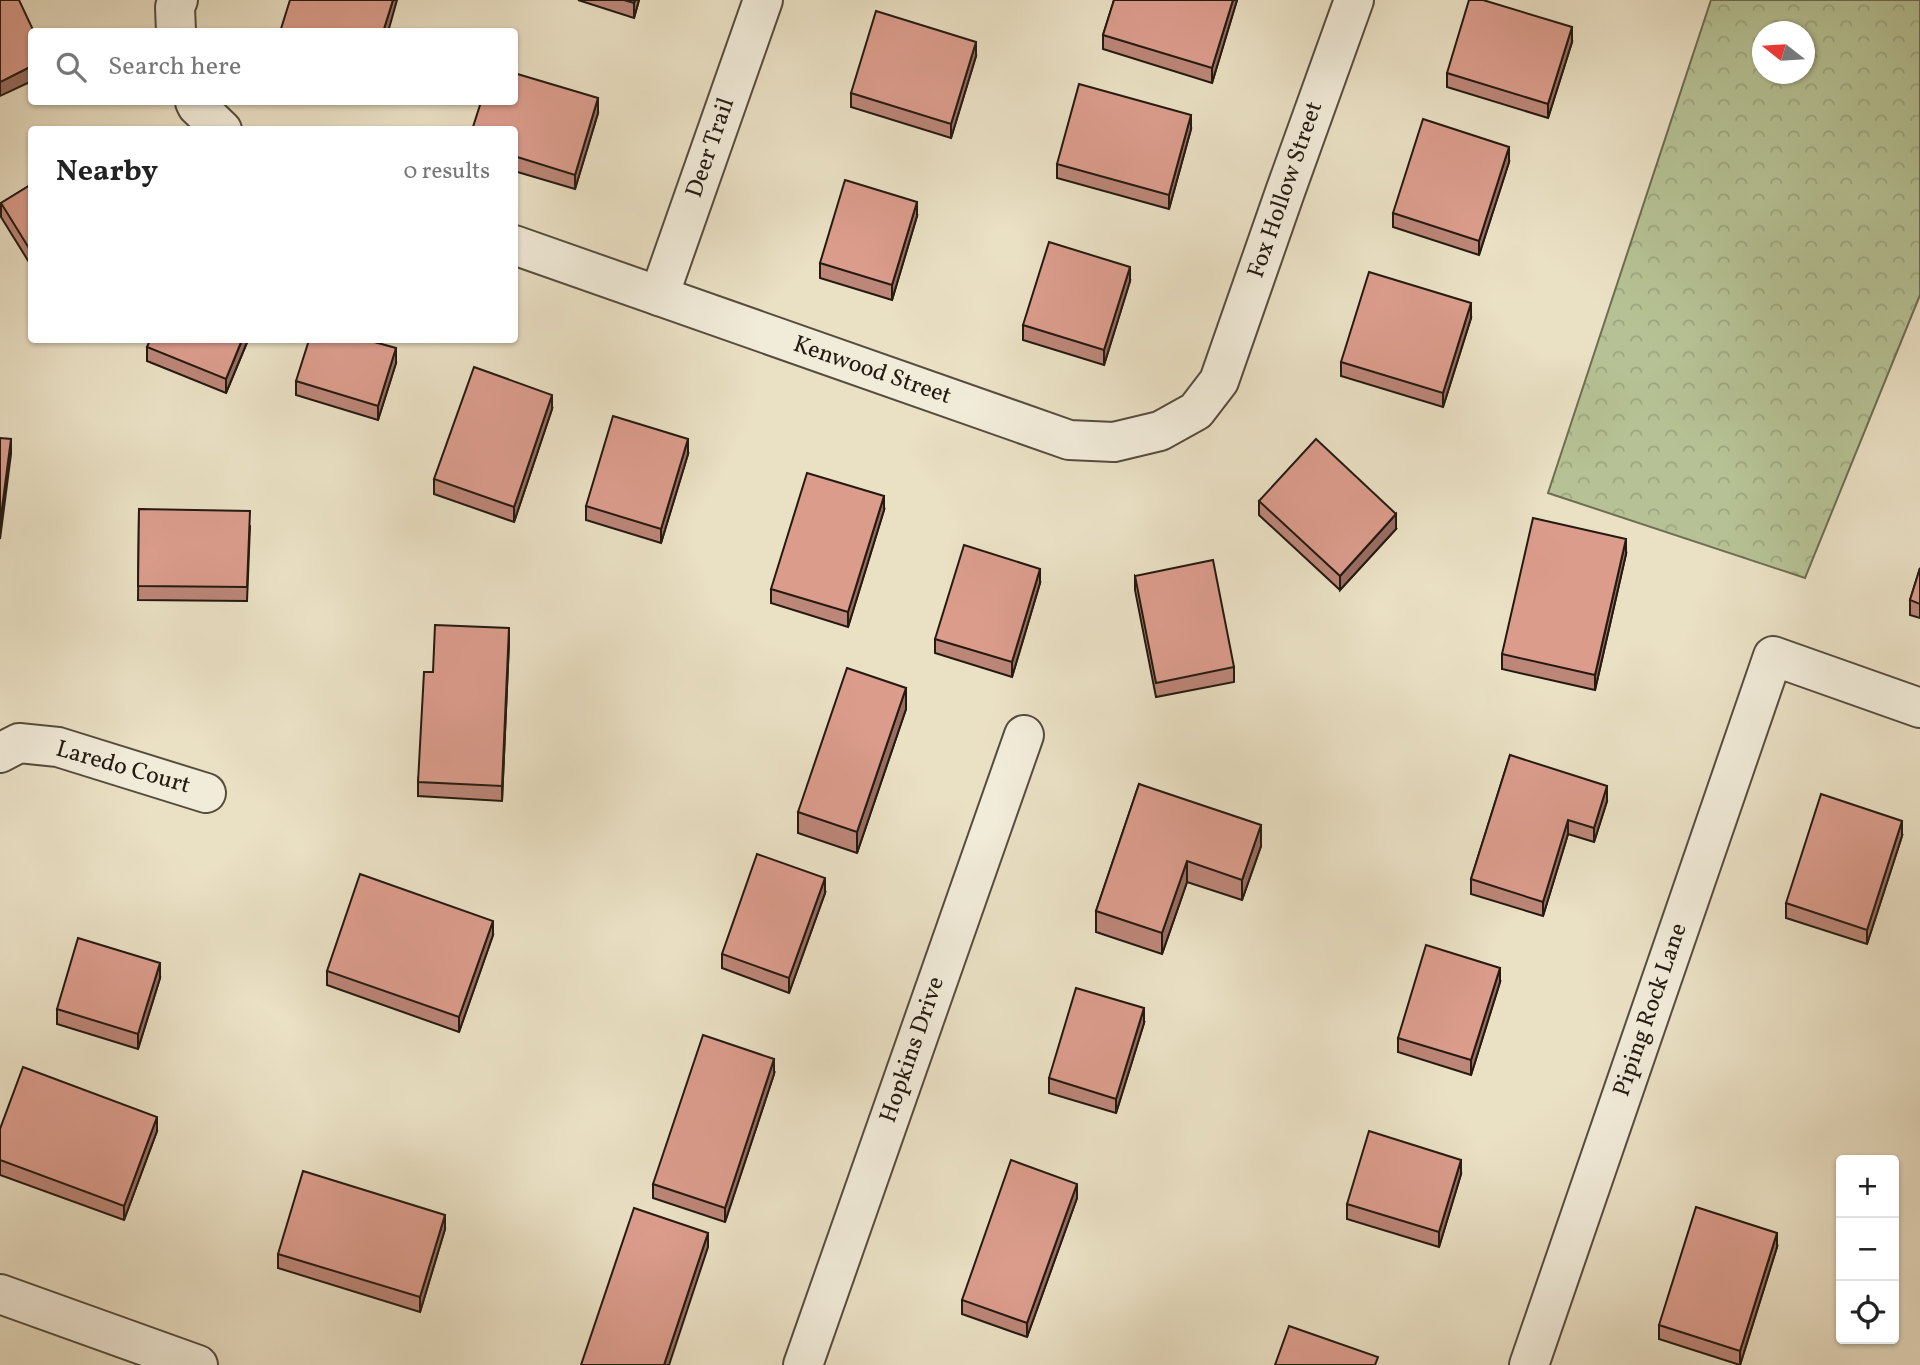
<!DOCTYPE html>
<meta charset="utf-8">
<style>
:root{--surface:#fff;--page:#f2f2f2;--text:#222;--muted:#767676;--line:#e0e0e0}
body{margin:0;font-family:Vollkorn,serif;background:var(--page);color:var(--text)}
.controls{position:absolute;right:21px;bottom:21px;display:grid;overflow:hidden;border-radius:7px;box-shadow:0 2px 5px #0004}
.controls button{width:63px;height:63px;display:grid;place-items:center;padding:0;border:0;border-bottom:2px solid var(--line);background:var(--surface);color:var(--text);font:35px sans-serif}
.compass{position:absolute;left:1752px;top:21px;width:63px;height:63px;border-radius:50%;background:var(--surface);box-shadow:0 2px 5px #0004;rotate:287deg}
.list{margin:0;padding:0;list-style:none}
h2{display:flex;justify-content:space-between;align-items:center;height:91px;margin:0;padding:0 28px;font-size:30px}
h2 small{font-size:23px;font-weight:400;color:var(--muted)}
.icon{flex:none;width:38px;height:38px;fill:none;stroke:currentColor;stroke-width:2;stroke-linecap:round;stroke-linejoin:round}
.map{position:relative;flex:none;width:1920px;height:1365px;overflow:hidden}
.search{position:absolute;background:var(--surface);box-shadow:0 2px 5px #0004;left:28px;top:28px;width:490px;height:77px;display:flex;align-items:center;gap:18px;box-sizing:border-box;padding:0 24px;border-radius:7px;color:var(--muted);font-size:26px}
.panel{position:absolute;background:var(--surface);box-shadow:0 2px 5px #0004;left:28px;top:126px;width:490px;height:217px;border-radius:7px}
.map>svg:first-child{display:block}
.forest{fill:url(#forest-crowns);stroke:#6d6e53;stroke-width:2;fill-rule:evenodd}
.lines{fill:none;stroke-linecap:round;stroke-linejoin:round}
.street-casing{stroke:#564c3e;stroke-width:42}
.street{stroke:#f1ebd9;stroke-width:38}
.wall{fill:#bc8678;stroke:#241a11;stroke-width:2}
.shaded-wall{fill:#996d62;stroke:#241a11;stroke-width:2}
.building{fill:#db9c8c;stroke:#241a11;stroke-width:2}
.labels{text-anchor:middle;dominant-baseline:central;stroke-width:5;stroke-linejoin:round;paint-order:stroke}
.street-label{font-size:24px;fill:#241a11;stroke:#f1ebd9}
</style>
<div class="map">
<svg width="1920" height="1365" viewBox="0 0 1920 1365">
<defs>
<pattern id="forest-crowns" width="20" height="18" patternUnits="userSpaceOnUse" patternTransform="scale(1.75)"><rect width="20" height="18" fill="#b6c295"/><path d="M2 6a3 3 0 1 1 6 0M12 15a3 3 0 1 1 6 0" fill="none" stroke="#9ca67f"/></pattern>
</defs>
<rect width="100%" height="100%" fill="#eae0c4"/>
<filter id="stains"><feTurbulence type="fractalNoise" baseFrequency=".00286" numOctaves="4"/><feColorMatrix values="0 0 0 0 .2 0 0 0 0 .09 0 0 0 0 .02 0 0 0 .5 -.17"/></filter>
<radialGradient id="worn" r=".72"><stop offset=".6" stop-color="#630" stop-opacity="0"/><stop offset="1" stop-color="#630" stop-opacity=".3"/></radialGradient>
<path class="forest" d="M1711,0H1920V295L1805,578L1548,493ZM1762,32H1804V74H1762Z"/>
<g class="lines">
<defs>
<g id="street">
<polyline points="176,32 175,7 178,0"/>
<polyline points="195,102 197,106 222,130"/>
<polyline points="514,245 1069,440 1114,442 1160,431 1196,411 1219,381 1285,192 1354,0"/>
<polyline points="659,296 763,0"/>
<polyline points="0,753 19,743 58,747 206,793"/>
<polyline points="0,1294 198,1365"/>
<polyline points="803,1365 1024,735"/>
<polyline points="1529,1365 1773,656 1920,708"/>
</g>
</defs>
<use href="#street" class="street-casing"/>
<use href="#street" class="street"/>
</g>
<g class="wall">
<polygon points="578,0 639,0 634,18"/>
<polygon points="1114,0 1237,0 1212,83 1103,49 1103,35"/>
<polygon points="1572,42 1548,118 1447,87 1447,73"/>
<polygon points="976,56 951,138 851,107 851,93"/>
<polygon points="598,113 575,189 514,171 514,130"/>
<polygon points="1191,129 1169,209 1057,178 1057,164"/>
<polygon points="1509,162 1479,255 1393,227 1393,213"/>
<polygon points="32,184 32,267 1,217 1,203"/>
<polygon points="917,216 892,300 820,278 820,263"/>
<polygon points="1130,281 1104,365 1023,340 1023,325"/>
<polygon points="1471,318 1443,407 1341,376 1341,362"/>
<polygon points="248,340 226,393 147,361 147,347"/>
<polygon points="396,363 378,420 296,395 296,381"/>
<polygon points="552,409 514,522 434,494 434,479"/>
<polygon points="688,454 661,543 586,520 586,506"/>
<polygon points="1259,501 1396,529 1340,590 1259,515"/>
<polygon points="139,509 250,526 247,601 138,600"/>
<polygon points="884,510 848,627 771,603 771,589"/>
<polygon points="1626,554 1595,690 1502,669 1502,654"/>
<polygon points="1920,568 1920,618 1910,615 1910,600"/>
<polygon points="1135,576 1234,667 1234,682 1156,697 1135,590"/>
<polygon points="1040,583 1012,677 935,653 935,639"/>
<polygon points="509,642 502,801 418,796 418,782 433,672"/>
<polygon points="906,709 857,853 798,833 798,812"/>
<polygon points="1510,755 1607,801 1594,842 1568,834 1543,916 1471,894 1471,879"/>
<polygon points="1139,784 1261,846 1242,900 1187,882 1162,954 1096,932 1096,911"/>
<polygon points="1902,836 1867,944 1786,918 1786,903"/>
<polygon points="825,893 789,993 722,968 722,954"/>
<polygon points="493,935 459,1032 327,985 327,971"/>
<polygon points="160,978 138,1049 57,1024 57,1009"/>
<polygon points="1500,982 1471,1075 1398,1052 1398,1038"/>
<polygon points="1144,1023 1116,1113 1049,1093 1049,1078"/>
<polygon points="774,1074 725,1222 653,1198 653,1184"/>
<polygon points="0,1129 157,1131 124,1220 0,1175"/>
<polygon points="1461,1174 1439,1247 1347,1219 1347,1204"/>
<polygon points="1077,1198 1027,1337 962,1314 962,1300"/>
<polygon points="445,1229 420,1312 278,1268 278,1254"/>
<polygon points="1777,1247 1740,1365 1659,1339 1659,1325"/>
</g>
<g class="shaded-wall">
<polygon points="393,0 397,0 388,32 383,32"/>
<polygon points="635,0 639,0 634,18 634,3"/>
<polygon points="1233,0 1237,0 1212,83 1212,68"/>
<polygon points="1572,27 1572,42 1548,118 1548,104"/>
<polygon points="976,42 976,56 951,138 951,124"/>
<polygon points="32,66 32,81 0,96 0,82"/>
<polygon points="598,98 598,113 575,189 575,175"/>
<polygon points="1191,115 1191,129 1169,209 1169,195"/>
<polygon points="1509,147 1509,162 1479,255 1479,241"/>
<polygon points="917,202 917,216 892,300 892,285"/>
<polygon points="1130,267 1130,281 1104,365 1104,350"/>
<polygon points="1471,303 1471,318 1443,407 1443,393"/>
<polygon points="242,340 248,340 226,393 226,379"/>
<polygon points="396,348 396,363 378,420 378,406"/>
<polygon points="552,395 552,409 514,522 514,507"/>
<polygon points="11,439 11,454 0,539 0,524"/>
<polygon points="688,439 688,454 661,543 661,529"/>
<polygon points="884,496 884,510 848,627 848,612"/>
<polygon points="1396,514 1396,529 1340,590 1340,576"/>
<polygon points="1626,539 1626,554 1595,690 1595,675"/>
<polygon points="1040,569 1040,583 1012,677 1012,662"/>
<polygon points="509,628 509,642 502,801 502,786"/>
<polygon points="906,688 906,709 857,853 857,832"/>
<polygon points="1607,786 1607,801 1594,842 1594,828"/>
<polygon points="1568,820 1568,834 1543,916 1543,902"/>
<polygon points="1902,821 1902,836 1867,944 1867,930"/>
<polygon points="1261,825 1261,846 1242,900 1242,880"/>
<polygon points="1187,861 1187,882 1162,954 1162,933"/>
<polygon points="825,878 825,893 789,993 789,978"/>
<polygon points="493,921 493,935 459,1032 459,1017"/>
<polygon points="160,963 160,978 138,1049 138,1034"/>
<polygon points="1500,968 1500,982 1471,1075 1471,1060"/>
<polygon points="1144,1008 1144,1023 1116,1113 1116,1099"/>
<polygon points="774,1059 774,1074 725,1222 725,1208"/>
<polygon points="157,1117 157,1131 124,1220 124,1206"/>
<polygon points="1461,1160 1461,1174 1439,1247 1439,1232"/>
<polygon points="1077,1184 1077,1198 1027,1337 1027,1323"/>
<polygon points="445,1215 445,1229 420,1312 420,1297"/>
<polygon points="708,1233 708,1247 669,1365 664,1365"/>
<polygon points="1777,1233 1777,1247 1740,1365 1740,1351"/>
</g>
<g class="building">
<polygon points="0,0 19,0 34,32 32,32 32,66 0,82"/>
<polygon points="290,0 393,0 383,32 280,32"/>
<polygon points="624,0 635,0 634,3"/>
<polygon points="1114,0 1233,0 1212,68 1103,35"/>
<polygon points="1469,0 1483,0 1572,27 1548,104 1447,73"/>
<polygon points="876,11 976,42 951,124 851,93"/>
<polygon points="514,73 598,98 575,175 514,156 514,130 472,130 481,102 514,102"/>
<polygon points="1079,84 1191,115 1169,195 1057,164"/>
<polygon points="1423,119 1509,147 1479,241 1393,213"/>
<polygon points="845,180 917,202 892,285 820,263"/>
<polygon points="32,184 32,253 1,203"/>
<polygon points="1049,242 1130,267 1104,350 1023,325"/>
<polygon points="1369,272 1471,303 1443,393 1341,362"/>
<polygon points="150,340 242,340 226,379 147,347"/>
<polygon points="309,340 367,340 396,348 378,406 296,381"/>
<polygon points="474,367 552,395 514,507 434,479"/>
<polygon points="613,416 688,439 661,529 586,506"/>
<polygon points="0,438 11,439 0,524"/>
<polygon points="1316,439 1396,514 1340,576 1259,501"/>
<polygon points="807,473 884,496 848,612 771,589"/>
<polygon points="139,509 250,511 247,587 138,586"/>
<polygon points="1533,518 1626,539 1595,675 1502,654"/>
<polygon points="964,545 1040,569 1012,662 935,639"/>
<polygon points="1213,560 1234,667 1156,683 1135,576"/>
<polygon points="1920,568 1920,604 1910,600"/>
<polygon points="435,625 509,628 502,786 418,782 424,672 433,672"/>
<polygon points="847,668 906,688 857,832 798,812"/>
<polygon points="1510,755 1607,786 1594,828 1568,820 1543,902 1471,879"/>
<polygon points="1139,784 1261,825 1242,880 1187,861 1162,933 1096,911"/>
<polygon points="1821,794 1902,821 1867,930 1786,903"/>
<polygon points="757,854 825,878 789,978 722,954"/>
<polygon points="360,874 493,921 459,1017 327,971"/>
<polygon points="78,938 160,963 138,1034 57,1009"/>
<polygon points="1426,945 1500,968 1471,1060 1398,1038"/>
<polygon points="1076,988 1144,1008 1116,1099 1049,1078"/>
<polygon points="703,1035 774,1059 725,1208 653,1184"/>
<polygon points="23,1067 157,1117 124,1206 0,1160 0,1129"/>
<polygon points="1369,1131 1461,1160 1439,1232 1347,1204"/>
<polygon points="1011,1160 1077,1184 1027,1323 962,1300"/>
<polygon points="303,1171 445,1215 420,1297 278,1254"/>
<polygon points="1696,1207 1777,1233 1740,1351 1659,1325"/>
<polygon points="634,1208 708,1233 664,1365 581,1365"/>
<polygon points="1289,1326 1378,1357 1375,1365 1275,1365"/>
</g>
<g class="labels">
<g class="street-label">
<text transform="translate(711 148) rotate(-71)">Deer Trail</text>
<text transform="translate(1286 190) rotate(-71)">Fox Hollow Street</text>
<text transform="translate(872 371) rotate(19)">Kenwood Street</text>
<text transform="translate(123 768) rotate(16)">Laredo Court</text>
<text transform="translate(1651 1010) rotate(-71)">Piping Rock Lane</text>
<text transform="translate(913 1050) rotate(-71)">Hopkins Drive</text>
</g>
</g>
<rect width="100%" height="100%" filter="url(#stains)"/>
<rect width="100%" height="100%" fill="url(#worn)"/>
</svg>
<div class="controls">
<button>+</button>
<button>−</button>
<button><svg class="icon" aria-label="locate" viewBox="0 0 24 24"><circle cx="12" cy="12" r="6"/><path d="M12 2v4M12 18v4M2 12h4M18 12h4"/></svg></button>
</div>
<svg class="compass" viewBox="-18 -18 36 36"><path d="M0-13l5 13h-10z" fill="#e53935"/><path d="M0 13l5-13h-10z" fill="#767676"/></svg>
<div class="search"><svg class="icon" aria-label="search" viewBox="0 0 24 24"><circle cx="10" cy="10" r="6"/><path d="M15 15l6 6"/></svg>Search here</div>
<section class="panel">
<h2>Nearby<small>0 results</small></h2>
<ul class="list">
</ul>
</section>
</div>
